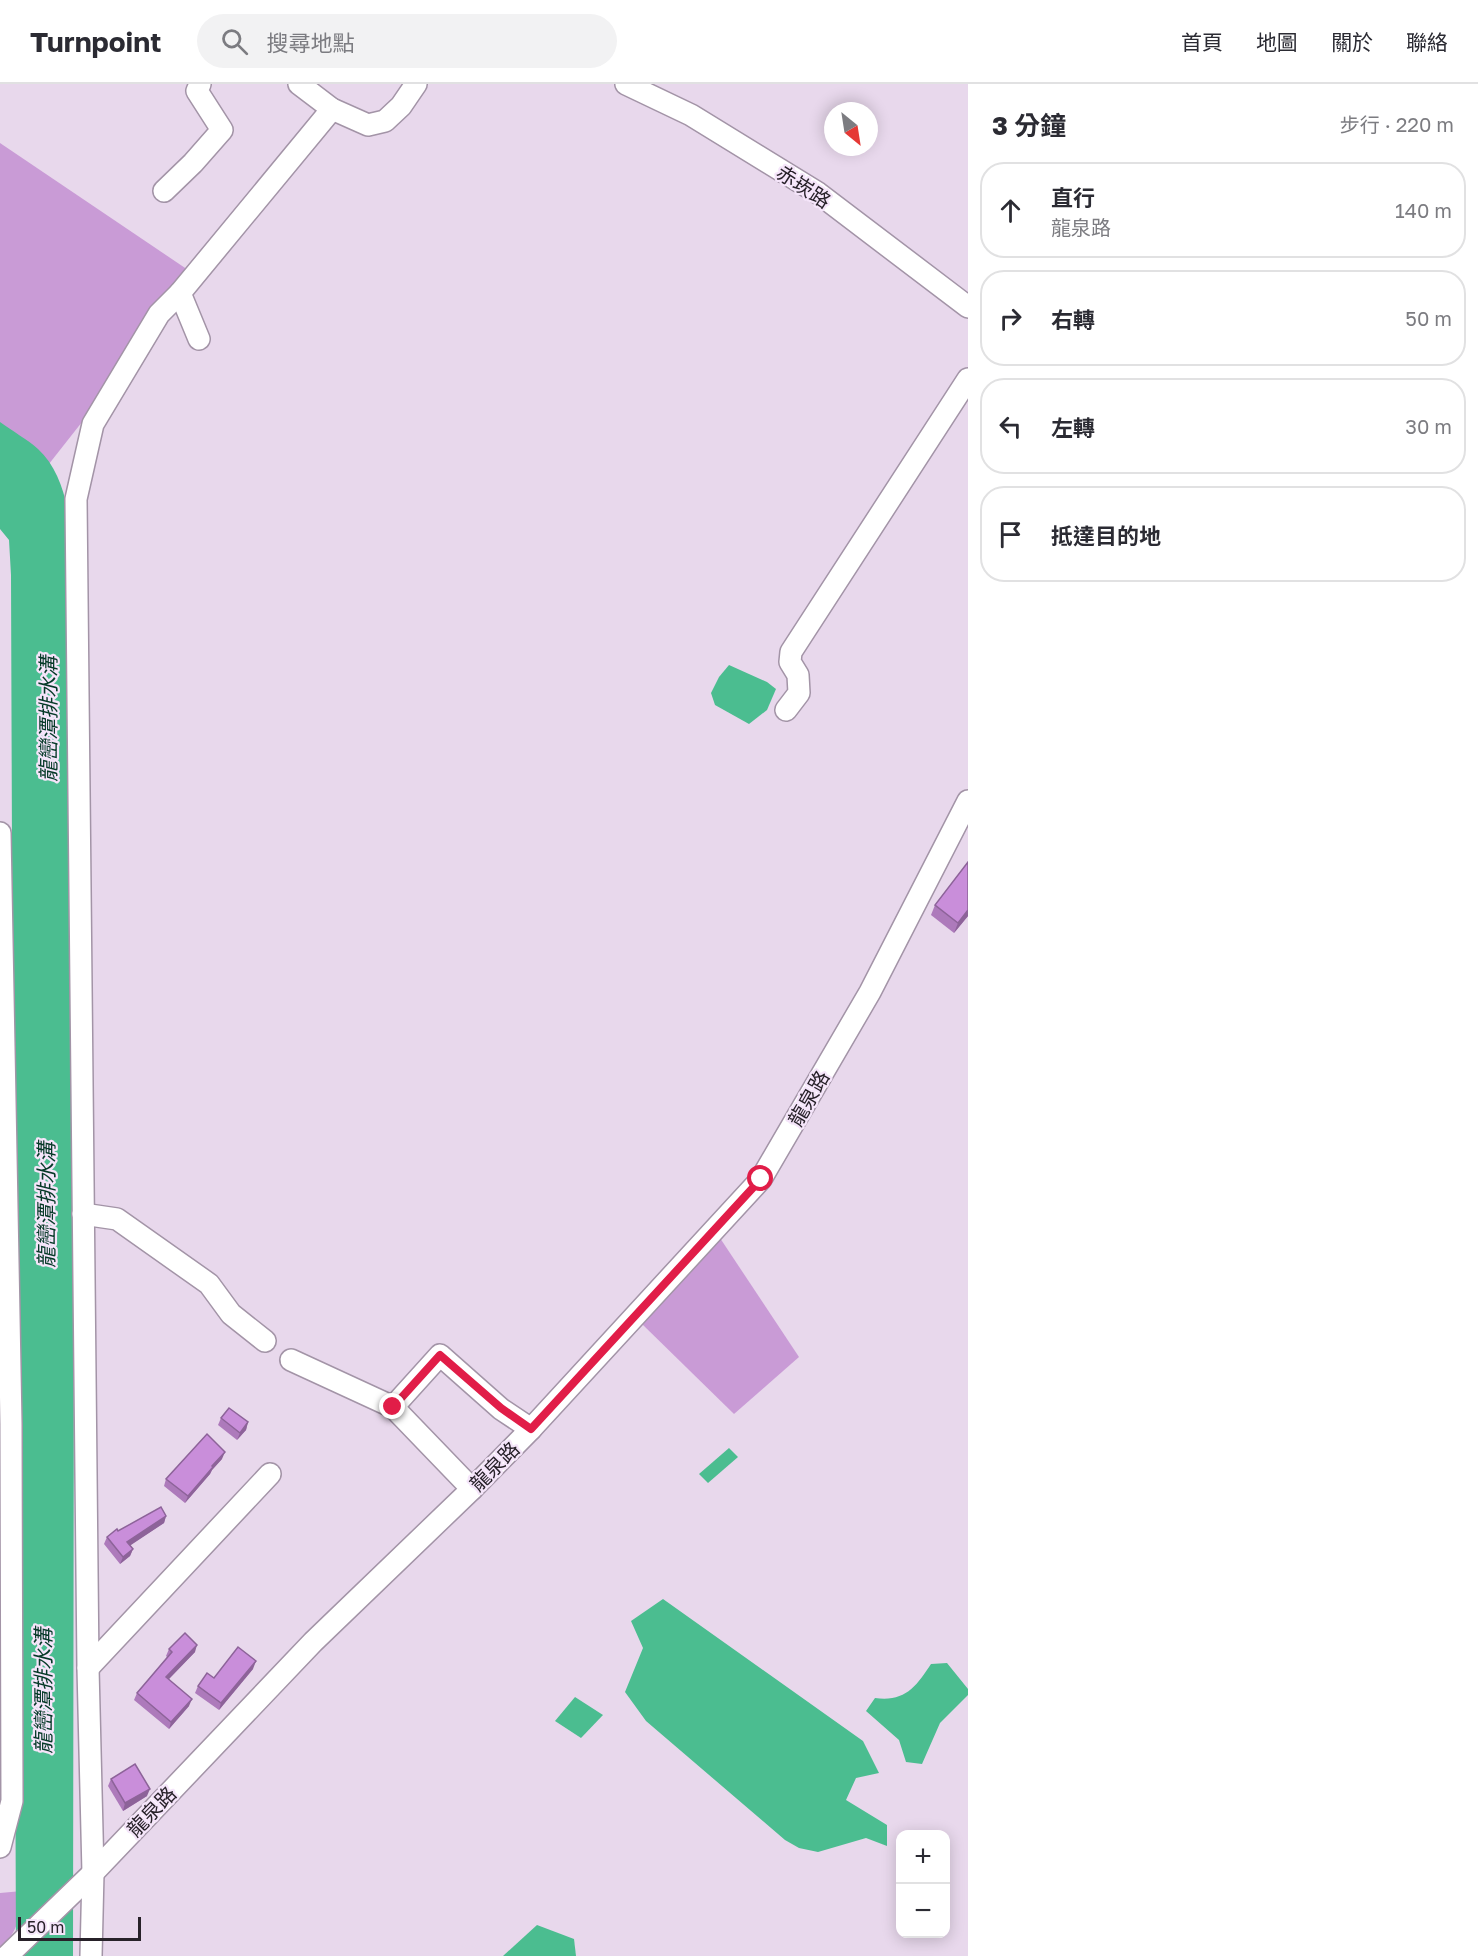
<!DOCTYPE html>
<html lang="zh-TW">
<meta charset="utf-8">
<style>
:root{--surface:#fff;--page:#f2f2f3;--text:#2b2b33;--muted:#7c7c81;--line:#e1e1e2}
body{margin:0;font-family:"Golos Text","Noto Sans TC",sans-serif;background:var(--page);color:var(--text)}
.controls{position:absolute;right:18px;bottom:18px;display:grid;overflow:hidden;border-radius:12px;box-shadow:0 3px 15px #0003}
.controls button{width:54px;height:54px;display:grid;place-items:center;padding:0;border:0;border-bottom:2px solid var(--line);background:var(--surface);color:var(--text);font:30px sans-serif}
.compass{position:absolute;left:824px;top:18px;width:54px;height:54px;border-radius:50%;background:var(--surface);box-shadow:0 3px 15px #0003;rotate:150deg}
.scale{position:absolute;left:18px;bottom:15px;width:123px;box-sizing:border-box;padding-left:6px;border:3px solid #272129;border-top:0;font-size:16px;line-height:21px;white-space:nowrap;color:#272129;-webkit-text-stroke:4px #f5e5fa;paint-order:stroke}
.stop{position:absolute;width:18px;height:18px;margin:-14px;border:4px solid #e11d48;border-radius:50%;background:#fff}
.stop.end{background:#e11d48;border-color:#fff;box-shadow:0 2px 6px #0008}
.list{margin:0;padding:0;list-style:none}
h2{display:flex;justify-content:space-between;align-items:center;height:78px;margin:0;padding:0 24px;font-size:26px}
h2 small{font-size:20px;font-weight:400;color:var(--muted)}
.list li{display:grid;grid-template-columns:39px 1fr auto;gap:18px;align-items:center;box-sizing:border-box;height:96px;margin:0 12px 12px;padding:0 12px;border:2px solid var(--line);border-radius:24px}
.list b{display:block;font-size:22px;white-space:nowrap}
.list p{margin:0;font-size:20px;white-space:nowrap;color:var(--muted)}
.list em{font-size:20px;font-style:normal;color:var(--muted)}
.icon{flex:none;width:33px;height:33px;fill:none;stroke:currentColor;stroke-width:2;stroke-linecap:round;stroke-linejoin:round}
.map{position:relative;flex:none;width:968px;height:1872px;overflow:hidden}
header{display:flex;align-items:center;gap:36px;box-sizing:border-box;height:84px;padding:0 30px;background:var(--surface);border-bottom:2px solid var(--line)}
header strong{font-size:28px}
nav{display:flex;gap:33px;margin-inline-start:auto;font-size:21px}
.search{width:420px;height:54px;background:var(--page);display:flex;align-items:center;gap:15px;box-sizing:border-box;padding:0 21px;border-radius:33px;color:var(--muted);font-size:22px}
main{display:flex}
aside{flex:1;background:var(--surface)}
.map>svg:first-child{display:block}
.green{fill:#c99bd6}
.water{fill:#4bbd90}
.lines{fill:none;stroke-linecap:round;stroke-linejoin:round}
.minor-casing{stroke:#a394a7;stroke-width:24}
.minor{stroke:#fff;stroke-width:21}
.wall{fill:#ad7abb}
.shaded-wall{fill:#8d6399}
.building{fill:#c98eda;stroke:#8d6399;stroke-width:1.5}
.route{stroke:#e11d48;stroke-width:8}
.labels{text-anchor:middle;dominant-baseline:central;stroke-width:4.5;stroke-linejoin:round;paint-order:stroke}
.street-label{font-size:20px;fill:#272129;stroke:#f5e5fa}
.water-label{font-size:21px;font-style:italic;fill:#053927;stroke:#f5e5fa}
</style>
<header>
<strong>Turnpoint</strong>
<div class="search"><svg class="icon" aria-label="search" viewBox="0 0 24 24"><circle cx="10" cy="10" r="6"/><path d="M15 15l6 6"/></svg>搜尋地點</div>
<nav><a>首頁</a><a>地圖</a><a>關於</a><a>聯絡</a></nav>
</header>
<main>
<div class="map">
<svg width="968" height="1872" viewBox="0 0 968 1872">
<rect width="100%" height="100%" fill="#e8d8ec"/>
<g class="green">
<polygon points="0,59 197,192 45,385 0,354"/>
<polygon points="718,1151 799,1273 734,1330 642,1240"/>
<path d="M22,1807C19,1834 20,1845 0,1865V1809Z"/>
</g>
<g class="water">
<path d="M0,338C12,347 27,355 38,365C73,397 72,461 75,505L73,1872H16L11,491L9,456L0,445Z"/>
<polygon points="729,581 767,598 776,605 767,626 749,640 715,621 711,609 719,593"/>
<polygon points="729,1364 738,1373 708,1399 699,1390"/>
<polygon points="663,1515 863,1657 879,1689 856,1694 846,1716 887,1741 887,1762 866,1754 818,1768 799,1764 785,1756 646,1637 625,1608 643,1564 631,1537"/>
<path d="M947,1579L968,1605V1611L940,1639L922,1680L906,1678L899,1656L866,1627L875,1614C905,1618 916,1603 931,1580Z"/>
<polygon points="575,1613 603,1631 581,1654 555,1637"/>
<polygon points="537,1841 574,1855 576,1872 503,1872"/>
</g>
<g class="lines">
<defs>
<g id="minor">
<polyline points="299,0 332,25 368,41 385,37 401,22 416,0"/>
<polyline points="626,0 691,31 818,109 968,223"/>
<polyline points="164,107 193,79 222,46 197,7 200,0"/>
<polyline points="199,255 180,209 332,25"/>
<polyline points="786,626 799,609 798,591 790,578 791,568 968,295"/>
<polyline points="0,749 11,1340 12,1717 0,1763"/>
<polyline points="83,1130 117,1135 209,1200 231,1230 265,1257"/>
<polyline points="291,1276 393,1323 472,1405"/>
<polyline points="393,1323 440,1271 501,1325 531,1345"/>
<polyline points="88,1584 270,1390"/>
<polyline points="7,1872 93,1789 313,1558 472,1405 531,1345 761,1095 870,908 968,717"/>
<polyline points="91,1872 93,1789 88,1584 76,415 93,340 159,230 180,209"/>
</g>
</defs>
<use href="#minor" class="minor-casing"/>
<use href="#minor" class="minor"/>
</g>
<g class="wall">
<polygon points="935,821 968,832 954,849 931,831"/>
<polygon points="221,1334 248,1338 246,1346 237,1356 218,1341"/>
<polygon points="222,1375 212,1386 210,1390 185,1419 164,1402 166,1395"/>
<polygon points="166,1432 164,1439 130,1461 133,1465 130,1472 120,1480 104,1460 107,1453 118,1447"/>
<polygon points="169,1565 195,1568 169,1595 189,1622 169,1645 134,1616 137,1609 167,1573 166,1572"/>
<polygon points="253,1585 219,1626 195,1609 198,1602 214,1594"/>
<polygon points="111,1695 147,1712 123,1727 108,1702"/>
</g>
<g class="shaded-wall">
<polygon points="968,826 968,832 954,849 958,839"/>
<polygon points="248,1338 246,1346 237,1356 240,1349"/>
<polygon points="225,1368 222,1375 212,1386 210,1390 185,1419 188,1412 212,1382"/>
<polygon points="166,1432 164,1439 125,1465 127,1458"/>
<polygon points="133,1465 130,1472 120,1480 123,1473"/>
<polygon points="197,1561 195,1568 164,1600 166,1593"/>
<polygon points="256,1577 253,1585 219,1626 221,1619"/>
<polygon points="192,1615 189,1622 169,1645 171,1638"/>
<polygon points="150,1705 147,1712 123,1727 125,1719"/>
</g>
<g class="building">
<polygon points="968,778 968,826 958,839 935,821"/>
<polygon points="229,1324 248,1338 240,1349 221,1334"/>
<polygon points="207,1350 225,1368 212,1382 213,1383 188,1412 166,1395"/>
<polygon points="161,1423 166,1432 127,1458 133,1465 123,1473 107,1453 117,1445 118,1447"/>
<polygon points="185,1549 197,1561 166,1593 192,1615 171,1638 137,1609 172,1568 169,1565"/>
<polygon points="238,1563 256,1577 221,1619 198,1602 207,1589 214,1594"/>
<polygon points="135,1680 150,1705 125,1719 111,1695"/>
</g>
<g class="lines">
<polyline class="route" points="393,1323 440,1271 501,1324 531,1345 761,1095"/>
</g>
<g class="labels">
<g class="street-label">
<text transform="translate(804 102) rotate(33)">赤崁路</text>
<text transform="translate(808 1014) rotate(-60)">龍泉路</text>
<text transform="translate(494 1382) rotate(-45)">龍泉路</text>
<text transform="translate(151 1727) rotate(-46)">龍泉路</text>
</g>
<g class="water-label">
<text transform="translate(48 635) rotate(-90)">龍巒潭排水溝</text>
<text transform="translate(46 1121) rotate(-90)">龍巒潭排水溝</text>
<text transform="translate(43 1607) rotate(-90)">龍巒潭排水溝</text>
</g>
</g>
</svg>
<div class="controls">
<button>+</button>
<button>−</button>
</div>
<svg class="compass" viewBox="-18 -18 36 36"><path d="M0-13l5 13h-10z" fill="#e53935"/><path d="M0 13l5-13h-10z" fill="#7c7c81"/></svg>
<div class="scale">50 m</div>
<div class="stop" style="left:761px;top:1095px"></div>
<div class="stop end" style="left:393px;top:1323px"></div>
</div>
<aside>
<h2>3 分鐘<small>步行 · 220 m</small></h2>
<ul class="list">
<li><svg class="icon" aria-label="ahead" viewBox="0 0 24 24"><path d="M12 20V5M6 11l6-6 6 6"/></svg><div><b>直行</b><p>龍泉路</p></div><em>140 m</em></li>
<li><svg class="icon" aria-label="right" viewBox="0 0 24 24"><path d="M7 20v-9h11M14 6l5 5-5 5"/></svg><div><b>右轉</b></div><em>50 m</em></li>
<li><svg class="icon" aria-label="left" viewBox="0 0 24 24"><path d="M17 20v-9H6M10 6l-5 5 5 5"/></svg><div><b>左轉</b></div><em>30 m</em></li>
<li><svg class="icon" aria-label="arrive" viewBox="0 0 24 24"><path d="M6 21V4h12l-3 4 3 4H6"/></svg><div><b>抵達目的地</b></div></li>
</ul>
</aside>
</main>
